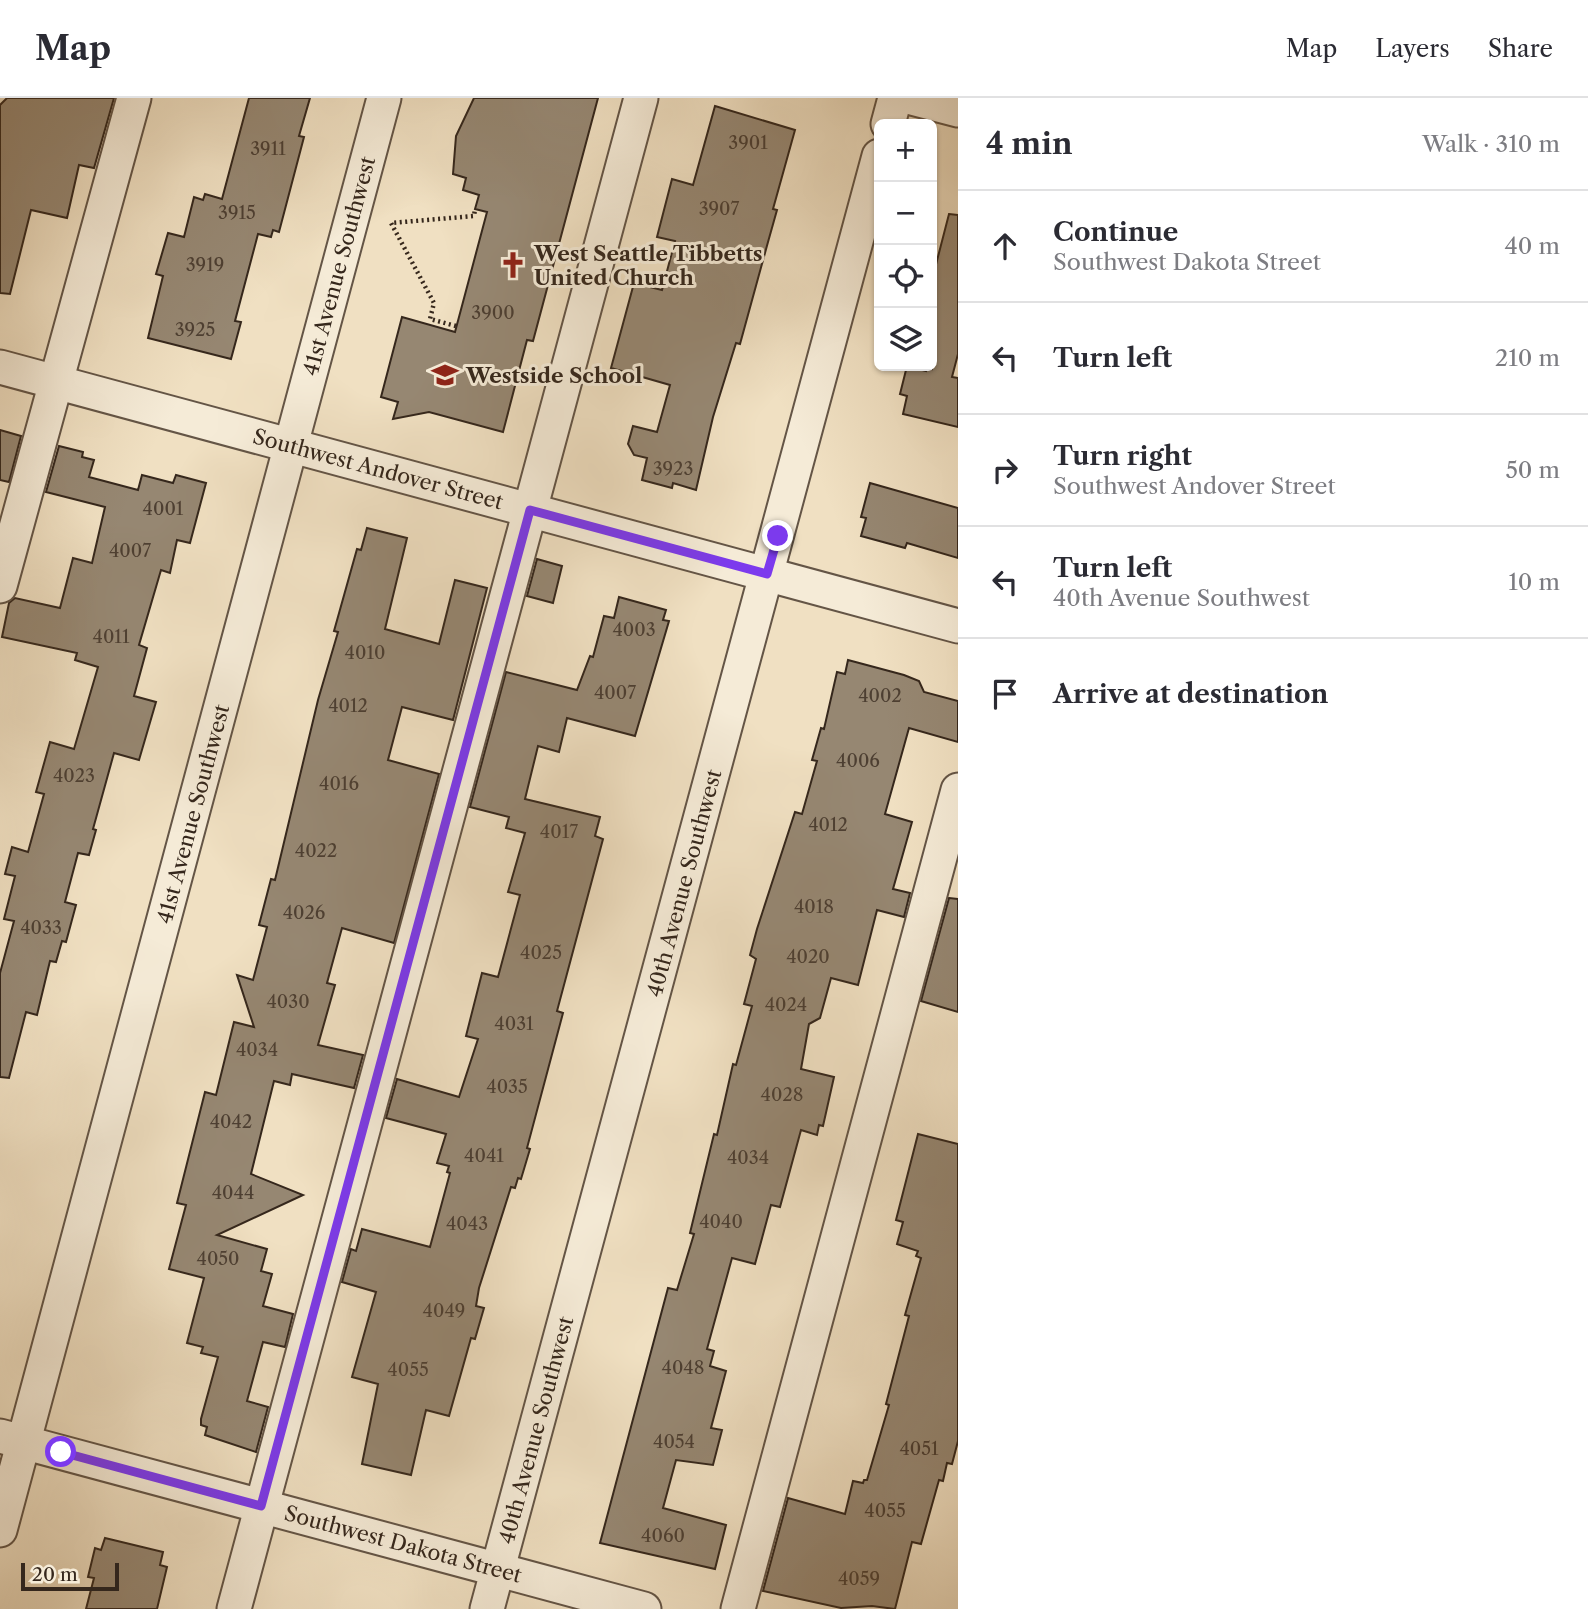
<!DOCTYPE html>
<meta charset="utf-8">
<style>
:root{--surface:#fff;--page:#f2f2f3;--text:#2b2b33;--muted:#7c7c81;--line:#e1e1e2}
body{margin:0;font-family:"Libre Caslon Text",serif;background:var(--page);color:var(--text)}
.controls{position:absolute;right:21px;top:21px;display:grid;overflow:hidden;border-radius:10px;box-shadow:0 2px 5px #0004}
.controls button{width:63px;height:63px;display:grid;place-items:center;padding:0;border:0;border-bottom:2px solid var(--line);background:var(--surface);color:var(--text);font:35px sans-serif}
.scale{position:absolute;left:21px;bottom:18px;width:98px;box-sizing:border-box;padding-left:7px;border:4px solid #35271c;border-top:0;font-size:19px;line-height:24px;white-space:nowrap;color:#35271c;-webkit-text-stroke:5px #f5ebd7;paint-order:stroke}
.stop{position:absolute;width:21px;height:21px;margin:-16px;border:5px solid #7c3aed;border-radius:50%;background:#fff}
.stop.end{background:#7c3aed;border-color:#fff;box-shadow:0 2px 7px #0008}
.list{margin:0;padding:0;list-style:none}
h2{display:flex;justify-content:space-between;align-items:center;height:91px;margin:0;padding:0 28px;font-size:30px}
h2 small{font-size:23px;font-weight:400;color:var(--muted)}
.list li{display:grid;grid-template-columns:46px 1fr auto;gap:21px;align-items:center;box-sizing:border-box;height:112px;padding:0 28px;border-top:2px solid var(--line)}
.list b{display:block;font-size:26px;white-space:nowrap}
.list p{margin:0;font-size:23px;white-space:nowrap;color:var(--muted)}
.list em{font-size:23px;font-style:normal;color:var(--muted)}
.icon{flex:none;width:38px;height:38px;fill:none;stroke:currentColor;stroke-width:2;stroke-linecap:round;stroke-linejoin:round}
.map{position:relative;flex:none;width:958px;height:1511px;overflow:hidden}
header{display:flex;align-items:center;gap:42px;box-sizing:border-box;height:98px;padding:0 35px;background:var(--surface);border-bottom:2px solid var(--line)}
header strong{font-size:33px}
nav{display:flex;gap:38px;margin-inline-start:auto;font-size:24px}
main{display:flex}
aside{flex:1;background:var(--surface)}
.map>svg:first-child{display:block}
.building{fill:#968772;stroke:#35271c;stroke-width:2}
.lines{fill:none;stroke-linecap:round;stroke-linejoin:round}
.minor-casing{stroke:#645546;stroke-width:37}
.path{stroke:#35271c;stroke-width:4.5;stroke-dasharray:2 3.5;stroke-linecap:butt}
.minor{stroke:#f5ebd7;stroke-width:33}
.route{stroke:#7c3aed;stroke-width:9}
.labels{text-anchor:middle;dominant-baseline:central;stroke-width:6;stroke-linejoin:round;paint-order:stroke}
.number-label{font-size:18px;fill:#4d3f32}
.poi-label{font-size:21px;font-weight:bold;fill:#35271c;stroke:#f5ebd7;text-anchor:start}
.street-label{font-size:21px;fill:#35271c;stroke:#f5ebd7}
</style>
<header>
<strong>Map</strong>
<nav><a>Map</a><a>Layers</a><a>Share</a></nav>
</header>
<main>
<div class="map">
<svg width="958" height="1511" viewBox="0 0 958 1511">
<rect width="100%" height="100%" fill="#f0e0c2"/>
<filter id="stains"><feTurbulence type="fractalNoise" baseFrequency=".00286" numOctaves="4"/><feColorMatrix values="0 0 0 0 .2 0 0 0 0 .09 0 0 0 0 .02 0 0 0 .5 -.17"/></filter>
<radialGradient id="worn" r=".72"><stop offset=".6" stop-color="#630" stop-opacity="0"/><stop offset="1" stop-color="#630" stop-opacity=".3"/></radialGradient>
<g class="building">
<polygon points="7,0 114,0 94,70 79,67 67,120 31,112 10,196 0,195 0,7"/>
<polygon points="249,0 310,0 299,38 304,39 279,134 273,132 271,139 258,136 235,223 241,224 231,261 148,240 163,178 156,176 168,135 184,139 194,99 203,102 205,96 222,101"/>
<polygon points="474,0 598,0 533,243 527,242 503,334 429,314 393,321 398,304 381,299 402,219 455,234 487,114 475,111 479,97 463,92 466,80 453,76 456,38"/>
<polygon points="715,8 795,32 773,111 777,112 768,144 740,246 736,245 713,319 696,392 673,385 672,390 642,382 647,360 634,357 628,346 633,328 657,334 670,287 611,270 634,185 662,192 675,143 657,139 672,81 693,87"/>
<polygon points="949,116 958,117 958,256 952,279 958,280 958,329 903,316 907,298 900,296 907,268 926,273 927,270 932,271 932,182"/>
<polygon points="0,332 21,338 9,384 0,382"/>
<polygon points="59,348 83,354 82,359 94,362 89,379 138,392 142,377 173,385 176,377 206,385 190,445 177,442 170,475 161,472 139,547 147,550 134,598 156,604 139,662 114,655 93,731 96,732 89,757 78,755 65,804 76,807 66,844 62,843 56,864 50,863 37,917 26,914 9,980 0,979 0,875 14,823 4,821 15,778 5,776 12,749 28,754 44,696 36,694 50,644 74,651 98,569 75,562 77,555 2,539 9,505 15,500 60,510 73,460 92,465 105,409 46,394"/>
<polygon points="870,385 958,410 958,460 907,445 905,450 861,438 866,420 861,419"/>
<polygon points="367,430 407,440 385,531 439,546 455,482 487,490 453,622 402,609 388,662 439,676 394,845 342,830 327,885 335,887 318,947 363,957 354,990 292,976 290,987 274,983 251,1076 303,1097 217,1137 267,1151 261,1173 272,1176 263,1208 293,1216 285,1249 263,1244 247,1303 268,1309 256,1354 205,1337 207,1329 201,1327 201,1321 218,1259 201,1255 203,1249 187,1245 204,1180 169,1171 186,1107 177,1105 205,994 216,997 234,924 254,929 237,877 253,882 267,829 259,827 271,781 275,782 318,602 338,534 334,533 357,451 361,452"/>
<polygon points="537,461 562,468 553,505 527,498"/>
<polygon points="619,499 666,512 663,522 669,523 635,638 567,620 559,654 538,648 525,701 600,719 595,738 603,741 557,913 563,915 527,1050 530,1051 521,1081 518,1080 515,1090 511,1089 479,1190 476,1208 484,1210 475,1241 471,1240 449,1318 426,1312 411,1377 362,1366 378,1286 352,1279 376,1194 342,1184 351,1151 356,1153 362,1131 430,1149 450,1075 447,1074 449,1068 437,1065 446,1036 386,1020 397,981 459,999 478,941 466,938 482,875 498,879 520,797 508,794 525,735 506,730 509,719 470,709 506,574 577,592 590,558 593,559 604,518 614,520"/>
<polygon points="848,562 904,577 919,583 924,594 958,603 958,644 909,630 885,716 912,724 893,791 910,795 904,819 877,812 858,887 831,880 820,920 809,926 801,971 834,979 823,1028 819,1027 817,1037 801,1032 780,1109 771,1107 755,1166 732,1160 707,1251 714,1253 710,1268 726,1273 711,1330 722,1332 713,1367 676,1362 663,1410 726,1427 715,1471 600,1445 668,1190 677,1192 694,1136 690,1135 714,1036 717,1037 733,966 736,967 752,908 744,906 756,861 750,857 757,831 795,714 802,716 817,663 812,662 821,630 824,631 837,574 845,576"/>
<polygon points="949,800 958,801 958,914 921,903"/>
<polygon points="918,1036 958,1046 958,1343 952,1366 947,1365 943,1383 939,1382 921,1446 912,1444 895,1511 872,1508 841,1510 763,1493 788,1400 845,1416 853,1383 863,1385 864,1382 867,1382 889,1307 886,1306 909,1218 905,1217 921,1160 916,1158 918,1153 897,1146 903,1124 896,1122"/>
<polygon points="105,1440 163,1454 160,1467 167,1469 157,1511 86,1511 94,1480 88,1479 95,1450 101,1452"/>
</g>
<g class="lines">
<defs>
<g id="minor">
<polyline points="912,0 958,12"/>
<polyline points="888,26 895,0"/>
<polyline points="0,269 958,528"/>
<polyline points="0,488 134,0"/>
<polyline points="0,1338 644,1511"/>
<polyline points="0,1432 384,0"/>
<polyline points="234,1511 641,0"/>
<polyline points="487,1511 879,58"/>
<polyline points="738,1511 958,692"/>
</g>
</defs>
<use href="#minor" class="minor-casing"/>
<polyline class="path" points="456,228 430,221 434,205 391,125 474,118 475,111"/>
<use href="#minor" class="minor"/>
</g>
<g class="lines">
<polyline class="route" points="61,1354 261,1408 530,412 767,476 778,438"/>
</g>
<defs>
<symbol id="church-bare" viewBox="-9 -9 18 18"><path d="M-1.2-6h2.4v3.5h3.3v2.4h-3.3V6h-2.4V-.1h-3.3v-2.4h3.3Z" fill="#8f2418" stroke="#f5ebd7" stroke-width="2.5" paint-order="stroke"/></symbol>
<symbol id="school-bare" viewBox="-9 -9 18 18"><path d="M0-5L7-2L0 1L-7-2ZM-4 1L0 2.5L4 1V4Q0 6-4 4Z" fill="#8f2418" stroke="#f5ebd7" stroke-width="2.5" paint-order="stroke"/></symbol>
</defs>
<g fill-rule="evenodd">
<use href="#church-bare" x="494" y="148" width="38" height="38"/>
<use href="#school-bare" x="426" y="258" width="38" height="38"/>
</g>
<g class="labels">
<g class="number-label">
<text x="748" y="45">3901</text>
<text x="268" y="51">3911</text>
<text x="719" y="111">3907</text>
<text x="237" y="115">3915</text>
<text x="205" y="167">3919</text>
<text x="493" y="215">3900</text>
<text x="195" y="232">3925</text>
<text x="673" y="371">3923</text>
<text x="163" y="411">4001</text>
<text x="130" y="453">4007</text>
<text x="634" y="532">4003</text>
<text x="111" y="539">4011</text>
<text x="365" y="555">4010</text>
<text x="615" y="595">4007</text>
<text x="880" y="598">4002</text>
<text x="348" y="608">4012</text>
<text x="858" y="663">4006</text>
<text x="74" y="678">4023</text>
<text x="339" y="686">4016</text>
<text x="828" y="727">4012</text>
<text x="559" y="734">4017</text>
<text x="316" y="753">4022</text>
<text x="814" y="809">4018</text>
<text x="304" y="815">4026</text>
<text x="41" y="830">4033</text>
<text x="541" y="855">4025</text>
<text x="808" y="859">4020</text>
<text x="288" y="904">4030</text>
<text x="786" y="907">4024</text>
<text x="514" y="926">4031</text>
<text x="257" y="952">4034</text>
<text x="507" y="989">4035</text>
<text x="782" y="997">4028</text>
<text x="231" y="1024">4042</text>
<text x="484" y="1058">4041</text>
<text x="748" y="1060">4034</text>
<text x="233" y="1095">4044</text>
<text x="721" y="1124">4040</text>
<text x="467" y="1126">4043</text>
<text x="218" y="1161">4050</text>
<text x="444" y="1213">4049</text>
<text x="683" y="1270">4048</text>
<text x="408" y="1272">4055</text>
<text x="674" y="1344">4054</text>
<text x="919" y="1351">4051</text>
<text x="885" y="1413">4055</text>
<text x="663" y="1438">4060</text>
<text x="859" y="1481">4059</text>
</g>
<g class="poi-label">
<text x="534" y="155">West Seattle Tibbetts<tspan x="534" dy="24">United Church</tspan></text>
<text x="466" y="277">Westside School</text>
</g>
<g class="street-label">
<text transform="translate(339 168) rotate(-75)">41st Avenue Southwest</text>
<text transform="translate(378 371) rotate(15)">Southwest Andover Street</text>
<text transform="translate(193 716) rotate(-75)">41st Avenue Southwest</text>
<text transform="translate(684 785) rotate(-75)">40th Avenue Southwest</text>
<text transform="translate(536 1332) rotate(-75)">40th Avenue Southwest</text>
<text transform="translate(403 1446) rotate(15)">Southwest Dakota Street</text>
</g>
</g>
<rect width="100%" height="100%" filter="url(#stains)"/>
<rect width="100%" height="100%" fill="url(#worn)"/>
</svg>
<div class="controls">
<button>+</button>
<button>−</button>
<button><svg class="icon" aria-label="locate" viewBox="0 0 24 24"><circle cx="12" cy="12" r="6"/><path d="M12 2v4M12 18v4M2 12h4M18 12h4"/></svg></button>
<button><svg class="icon" aria-label="layers" viewBox="0 0 24 24"><path d="M12 4l9 5-9 5-9-5zM3 14l9 5 9-5"/></svg></button>
</div>
<div class="scale">20 m</div>
<div class="stop" style="left:61px;top:1354px"></div>
<div class="stop end" style="left:778px;top:438px"></div>
</div>
<aside>
<h2>4 min<small>Walk · 310 m</small></h2>
<ul class="list">
<li><svg class="icon" aria-label="ahead" viewBox="0 0 24 24"><path d="M12 20V5M6 11l6-6 6 6"/></svg><div><b>Continue</b><p>Southwest Dakota Street</p></div><em>40 m</em></li>
<li><svg class="icon" aria-label="left" viewBox="0 0 24 24"><path d="M17 20v-9H6M10 6l-5 5 5 5"/></svg><div><b>Turn left</b></div><em>210 m</em></li>
<li><svg class="icon" aria-label="right" viewBox="0 0 24 24"><path d="M7 20v-9h11M14 6l5 5-5 5"/></svg><div><b>Turn right</b><p>Southwest Andover Street</p></div><em>50 m</em></li>
<li><svg class="icon" aria-label="left" viewBox="0 0 24 24"><path d="M17 20v-9H6M10 6l-5 5 5 5"/></svg><div><b>Turn left</b><p>40th Avenue Southwest</p></div><em>10 m</em></li>
<li><svg class="icon" aria-label="arrive" viewBox="0 0 24 24"><path d="M6 21V4h12l-3 4 3 4H6"/></svg><div><b>Arrive at destination</b></div></li>
</ul>
</aside>
</main>
